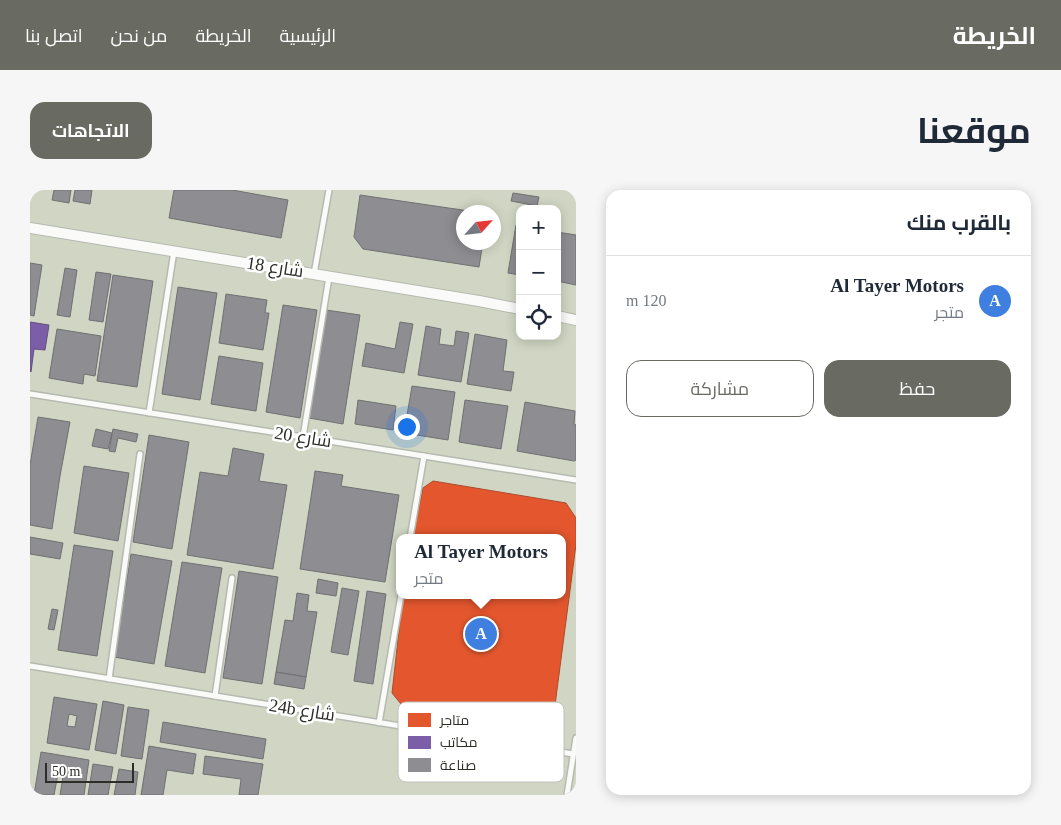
<!DOCTYPE html>
<html lang="ar">
<meta charset="utf-8">
<style>
:root{--surface:#fff;--page:#f6f6f7;--text:#1f2937;--muted:#747a83;--line:#e0e1e3;--accent:#696b63}
body{margin:0;font-family:"Times New Roman",Cairo,serif;background:var(--page);color:var(--text);direction:rtl}
.controls{position:absolute;right:15px;top:15px;display:grid;overflow:hidden;border-radius:10px;box-shadow:0 2px 12px #0003}
.controls button{width:45px;height:45px;display:grid;place-items:center;padding:0;border:0;border-bottom:1px solid var(--line);background:var(--surface);color:var(--text);font:25px sans-serif}
.compass{position:absolute;left:426px;top:15px;width:45px;height:45px;border-radius:50%;background:var(--surface);box-shadow:0 2px 12px #0003;rotate:63deg}
.scale{position:absolute;left:15px;bottom:12px;width:89px;box-sizing:border-box;padding-left:5px;border:2px solid #2b2d26;border-top:0;font-size:14px;line-height:18px;white-space:nowrap;color:#2b2d26;-webkit-text-stroke:4px #fff;paint-order:stroke}
.you{position:absolute;left:376px;top:236px;width:18px;height:18px;margin:-12px;border:4px solid #fff;border-radius:50%;background:#1a73e8;box-shadow:0 0 0 8px #1a73e833}
.badge{display:grid;place-items:center;width:32px;height:32px;border-radius:50%;background:var(--accent);color:#fff;font-size:16px;font-weight:700}
.pin{position:absolute;translate:-50% -50%;border:2px solid #fff;box-shadow:0 1px 5px #0006}
.popup{position:absolute;left:366px;top:344px;width:170px;height:65px;box-sizing:border-box;display:grid;place-content:center;border-radius:10px;background:var(--surface);filter:drop-shadow(0 1px 4px #0005);font-size:16px;white-space:nowrap;color:var(--muted)}
.popup b{font-size:19px;color:var(--text)}
.popup::after{content:'';position:absolute;left:50%;top:100%;margin-left:-10px;border:10px solid transparent;border-top-color:var(--surface)}
.list{margin:0;padding:0;list-style:none}
h2{display:flex;justify-content:space-between;align-items:center;height:65px;margin:0;padding:0 20px;font-size:21px}
h2 small{font-size:16px;font-weight:400;color:var(--muted)}
.list li{display:grid;grid-template-columns:32px 1fr auto;gap:15px;align-items:center;box-sizing:border-box;height:90px;padding:0 20px;border-top:1px solid var(--line)}
.list b{display:block;font-size:19px;white-space:nowrap}
.list p{margin:0;font-size:16px;white-space:nowrap;color:var(--muted)}
.list em{font-size:16px;font-style:normal;color:var(--muted)}
.actions{display:flex;gap:10px;padding:15px 20px}
.actions a{flex:1;padding:11px 0;border:1px solid var(--accent);border-radius:15px;text-align:center;font-size:18px;color:var(--accent)}
.actions .main{background:var(--accent);color:#fff}
.icon{flex:none;width:28px;height:28px;fill:none;stroke:currentColor;stroke-width:2;stroke-linecap:round;stroke-linejoin:round}
.map{position:relative;flex:none;width:546px;height:605px;overflow:hidden;direction:ltr;border-radius:15px}
header{display:flex;align-items:center;gap:30px;box-sizing:border-box;height:70px;padding:0 25px;background:var(--accent);color:#fff}
header strong{font-size:24px}
nav{display:flex;gap:28px;margin-inline-start:auto;font-size:18px}
.intro{display:flex;align-items:center;justify-content:space-between;box-sizing:border-box;height:120px;padding:0 30px}
h1{margin:0;font-size:35px}
.button{padding:12px 22px;border-radius:15px;background:var(--accent);color:#fff;font-size:18px;font-weight:700}
main{display:flex;gap:30px;padding:0 30px}
aside{flex:1;background:var(--surface);border-radius:15px;box-shadow:0 2px 12px #0003}
.map>svg:first-child{display:block}
.built{fill:#d0d6c3;fill-rule:evenodd}
.shops{fill:#e4572e;stroke:#ac4a2c}
.offices{fill:#7b5ea7;stroke:#634f80}
.industry{fill:#8d8d92;stroke:#707072;fill-rule:evenodd}
.lines{fill:none;stroke-linecap:round;stroke-linejoin:round}
.lane-casing{stroke:#b6b9b0;stroke-width:8}
.street-casing{stroke:#b6b9b0;stroke-width:12}
.lane{stroke:#fafaf8;stroke-width:5}
.street{stroke:#fafaf8;stroke-width:10}
.labels{text-anchor:middle;dominant-baseline:central;stroke-width:5;stroke-linejoin:round;paint-order:stroke}
.street-label{font-size:18px;fill:#2b2d26;stroke:#fff}
.key{fill:#fff;stroke:#bfc0be;stroke-width:1}
.key-label{font-size:14px;fill:#2b2d26}
</style>
<header>
<strong>الخريطة</strong>
<nav><a>الرئيسية</a><a>الخريطة</a><a>من نحن</a><a>اتصل بنا</a></nav>
</header>
<div class="intro"><h1>موقعنا</h1><a class="button">الاتجاهات</a></div>
<main>
<aside>
<h2>بالقرب منك<small></small></h2>
<ul class="list">
<li><span class="badge" style="background:#3f7fe0">A</span><div><b>Al Tayer Motors</b><p>متجر</p></div><em>120 m</em></li>
</ul>
<div class="actions"><a class="main">حفظ</a><a>مشاركة</a></div>
</aside>
<div class="map">
<svg width="546" height="605" viewBox="0 0 546 605">
<rect width="100%" height="100%" fill="#dbded3"/>
<path class="built" d="M0,0H546V605H0ZM490,19H527V146H490ZM433,22H463V52H433ZM370,348H532V405H370Z"/>
<polygon class="shops" points="403,291 536,313 546,328 546,354 524,523 506,536 371,514 362,503 373,405 532,405 532,348 383,348 393,298"/>
<polygon class="offices" points="0,132 19,135 15,160 4,159 1,182 0,181"/>
<g class="industry">
<polygon points="24,0 41,0 39,13 22,10"/>
<polygon points="45,0 62,0 60,14 43,11"/>
<polygon points="144,0 202,0 258,10 251,48 139,28"/>
<polygon points="483,3 509,7 507,16 481,11"/>
<polygon points="330,5 446,22 433,22 433,52 453,52 449,77 333,59 324,47"/>
<polygon points="486,35 490,36 490,85 478,83"/>
<polygon points="527,42 546,45 546,95 527,91"/>
<polygon points="0,73 12,75 4,126 0,125"/>
<polygon points="35,78 47,80 40,127 27,125"/>
<polygon points="66,82 81,84 73,132 59,130"/>
<polygon points="83,85 123,91 107,197 67,191"/>
<polygon points="148,97 187,103 170,210 132,204"/>
<polygon points="196,104 237,110 235,123 239,123 233,160 189,153"/>
<polygon points="253,115 287,120 270,228 236,222"/>
<polygon points="296,120 330,125 313,234 279,228"/>
<polygon points="370,132 383,134 374,183 332,176 336,153 365,159"/>
<polygon points="396,136 411,139 409,154 424,156 426,141 439,143 431,192 388,185"/>
<polygon points="27,139 71,146 65,186 54,184 53,194 19,188"/>
<polygon points="445,144 477,150 473,181 484,182 481,201 437,194"/>
<polygon points="189,166 233,173 226,221 181,214"/>
<polygon points="382,196 425,202 418,250 374,243"/>
<polygon points="328,210 366,216 363,240 325,234"/>
<polygon points="435,210 478,216 471,259 429,252"/>
<polygon points="495,212 545,221 544,234 546,235 546,270 544,271 487,261"/>
<polygon points="8,227 40,232 30,286 22,339 0,335 0,275"/>
<polygon points="66,239 82,243 78,259 62,256"/>
<polygon points="83,239 108,244 106,252 88,248 85,262 79,261"/>
<polygon points="119,245 159,252 142,359 103,352"/>
<polygon points="203,258 234,264 229,291 257,295 243,379 157,365 170,282 198,286"/>
<polygon points="54,276 99,283 88,351 44,343"/>
<polygon points="285,281 313,285 311,296 369,305 355,392 270,379"/>
<polygon points="0,347 33,353 30,369 0,364"/>
<polygon points="44,355 83,361 67,466 28,460"/>
<polygon points="101,364 142,371 124,474 84,467"/>
<polygon points="152,372 192,378 175,483 135,476"/>
<polygon points="209,381 248,387 232,494 193,488"/>
<polygon points="288,389 308,393 306,406 286,403"/>
<polygon points="312,398 329,401 318,465 301,462"/>
<polygon points="337,401 356,404 343,494 324,491"/>
<polygon points="267,403 279,405 277,421 287,422 276,487 246,482 255,430 263,431"/>
<polygon points="22,419 28,420 24,440 18,439"/>
<polygon points="246,482 276,487 274,499 244,494"/>
<path d="M24,507L67,514L59,560L17,553ZM39,524L47,526L45,537L37,536Z"/>
<polygon points="73,511 94,515 86,564 65,560"/>
<polygon points="98,517 119,520 112,569 91,566"/>
<polygon points="133,532 236,549 233,569 130,552"/>
<polygon points="119,556 166,564 163,584 137,580 133,605 111,605"/>
<polygon points="11,562 59,570 54,605 30,605 34,580 29,579 24,605 4,605"/>
<polygon points="175,566 233,574 228,605 209,605 211,589 173,584"/>
<polygon points="63,574 83,577 78,605 58,605"/>
<polygon points="89,579 108,582 105,605 84,605"/>
</g>
<g class="lines">
<defs>
<g id="lane">
<polyline points="284,84 299,0"/>
<polyline points="0,204 546,290"/>
<polyline points="119,223 144,61"/>
<polyline points="273,247 299,87"/>
<polyline points="380,348 394,266"/>
<polyline points="0,476 543,564"/>
<polyline points="79,489 110,264"/>
<polyline points="185,506 202,388"/>
<polyline points="349,533 371,405"/>
<polyline points="537,605 546,548"/>
</g>
<g id="street">
<polyline points="0,38 449,111 490,119"/>
<polyline points="527,126 546,130"/>
</g>
</defs>
<use href="#lane" class="lane-casing"/>
<use href="#street" class="street-casing"/>
<use href="#lane" class="lane"/>
<use href="#street" class="street"/>
</g>
<g class="labels">
<g class="street-label">
<text transform="translate(245 77) rotate(9)">شارع 18</text>
<text transform="translate(273 247) rotate(9)">شارع 20</text>
<text transform="translate(272 520) rotate(9)">24b شارع</text>
</g>
</g>
<rect x="368" y="512" width="166" height="80" rx="8" class="key"/>
<rect x="378" y="523" width="23" height="14" fill="#e4572e"/>
<rect x="378" y="546" width="23" height="13" fill="#7b5ea7"/>
<rect x="378" y="568" width="23" height="14" fill="#8d8d92"/>
<g class="key-label">
<text x="410" y="535">متاجر</text>
<text x="410" y="557">مكاتب</text>
<text x="410" y="580">صناعة</text>
</g>
</svg>
<div class="controls">
<button>+</button>
<button>−</button>
<button><svg class="icon" aria-label="locate" viewBox="0 0 24 24"><circle cx="12" cy="12" r="6"/><path d="M12 2v4M12 18v4M2 12h4M18 12h4"/></svg></button>
</div>
<svg class="compass" viewBox="-18 -18 36 36"><path d="M0-13l5 13h-10z" fill="#e53935"/><path d="M0 13l5-13h-10z" fill="#747a83"/></svg>
<div class="scale">50 m</div>
<div class="you"></div>
<div class="pin badge" style="left:451px;top:444px;background:#3f7fe0">A</div>
<div class="popup"><b>Al Tayer Motors</b>متجر</div>
</div>
</main>
